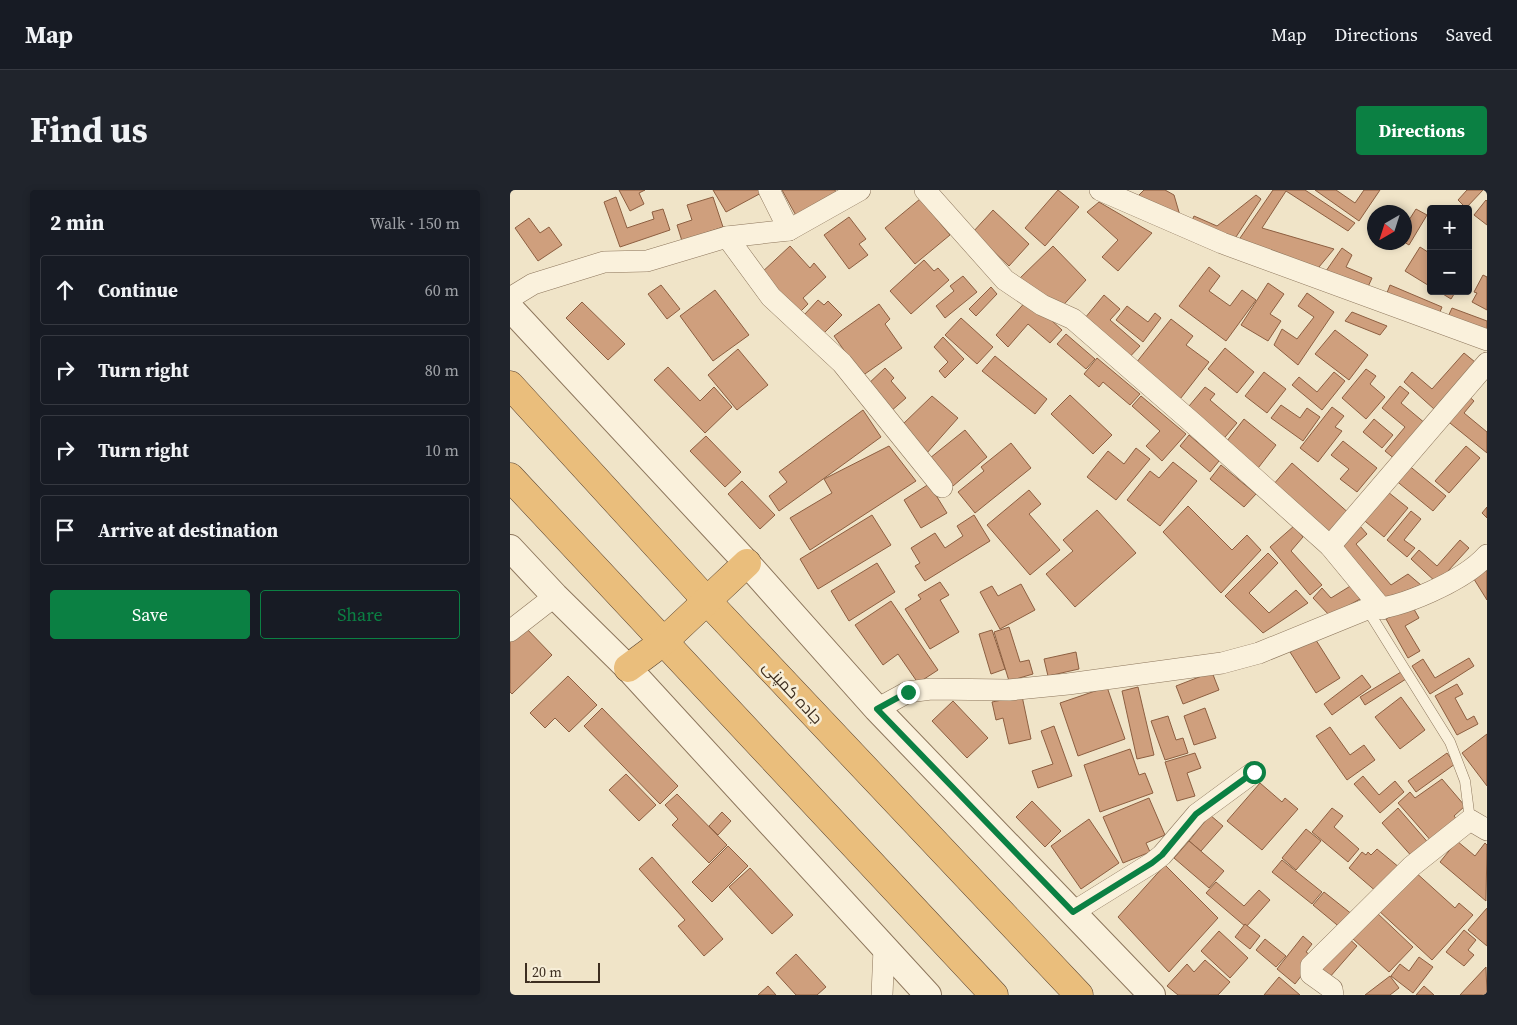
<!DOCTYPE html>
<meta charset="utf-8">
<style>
:root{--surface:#171b24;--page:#20242c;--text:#f1f3f6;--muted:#9ea1a6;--line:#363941;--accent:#0b8043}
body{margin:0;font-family:"Source Serif 4",Cairo,serif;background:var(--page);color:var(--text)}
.controls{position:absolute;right:15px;top:15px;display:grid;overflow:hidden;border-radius:5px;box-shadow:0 2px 8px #0003}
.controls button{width:45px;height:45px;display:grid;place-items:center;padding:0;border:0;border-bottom:1px solid var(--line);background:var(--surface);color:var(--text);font:25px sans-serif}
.compass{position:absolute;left:857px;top:15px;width:45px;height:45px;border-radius:50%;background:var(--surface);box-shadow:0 2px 8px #0003;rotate:219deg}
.scale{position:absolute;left:15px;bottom:12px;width:75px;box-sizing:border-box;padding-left:5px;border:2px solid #3d2e20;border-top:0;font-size:14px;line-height:18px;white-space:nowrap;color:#3d2e20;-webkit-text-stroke:4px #f7eed8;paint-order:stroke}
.stop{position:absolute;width:15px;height:15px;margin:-11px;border:4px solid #0b8043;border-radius:50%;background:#fff}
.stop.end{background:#0b8043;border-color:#fff;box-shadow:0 1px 5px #0008}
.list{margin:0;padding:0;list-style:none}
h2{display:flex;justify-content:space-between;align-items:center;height:65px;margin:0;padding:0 20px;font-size:21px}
h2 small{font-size:16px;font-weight:400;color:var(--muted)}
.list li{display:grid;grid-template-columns:32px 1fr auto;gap:15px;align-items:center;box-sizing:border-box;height:70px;margin:0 10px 10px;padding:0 10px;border:1px solid var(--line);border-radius:5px}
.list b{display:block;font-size:19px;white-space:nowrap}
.list em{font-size:16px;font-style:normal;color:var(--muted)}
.actions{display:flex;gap:10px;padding:15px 20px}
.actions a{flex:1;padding:11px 0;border:1px solid var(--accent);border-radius:5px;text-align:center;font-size:18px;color:var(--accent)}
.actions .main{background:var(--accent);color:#fff}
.icon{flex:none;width:28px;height:28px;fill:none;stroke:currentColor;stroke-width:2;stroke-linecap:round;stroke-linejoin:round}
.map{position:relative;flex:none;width:977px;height:805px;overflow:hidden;border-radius:5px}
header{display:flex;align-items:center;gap:30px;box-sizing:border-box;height:70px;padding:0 25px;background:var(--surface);border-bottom:1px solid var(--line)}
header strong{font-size:24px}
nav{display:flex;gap:28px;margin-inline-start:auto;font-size:18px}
.intro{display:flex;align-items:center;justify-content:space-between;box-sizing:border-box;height:120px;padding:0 30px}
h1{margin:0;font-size:35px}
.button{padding:12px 22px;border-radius:5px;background:var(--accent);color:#fff;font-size:18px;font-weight:700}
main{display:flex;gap:30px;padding:0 30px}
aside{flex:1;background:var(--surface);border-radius:5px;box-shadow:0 2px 8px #0003}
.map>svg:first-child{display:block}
.building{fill:#cf9f7d;stroke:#8d5f41}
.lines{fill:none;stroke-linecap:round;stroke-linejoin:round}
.service-casing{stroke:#8d765c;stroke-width:11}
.minor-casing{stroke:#8d765c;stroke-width:22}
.tertiary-casing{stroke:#8d765c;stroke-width:28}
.trunk-casing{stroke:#5b4430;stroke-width:29}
.service{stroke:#faf1dc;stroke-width:10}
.minor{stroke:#faf1dc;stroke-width:21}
.tertiary{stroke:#faf1dc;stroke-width:26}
.trunk{stroke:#eabe7c;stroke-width:28}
.route{stroke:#0b8043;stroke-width:6}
.labels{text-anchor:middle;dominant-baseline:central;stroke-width:5;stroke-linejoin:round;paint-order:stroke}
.street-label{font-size:16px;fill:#3d2e20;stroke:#f7eed8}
</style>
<header>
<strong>Map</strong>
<nav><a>Map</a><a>Directions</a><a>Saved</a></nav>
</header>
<div class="intro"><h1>Find us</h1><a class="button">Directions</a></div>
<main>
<aside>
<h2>2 min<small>Walk · 150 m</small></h2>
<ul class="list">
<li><svg class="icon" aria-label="ahead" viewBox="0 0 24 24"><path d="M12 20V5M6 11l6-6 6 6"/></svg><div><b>Continue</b></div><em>60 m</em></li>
<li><svg class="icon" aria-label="right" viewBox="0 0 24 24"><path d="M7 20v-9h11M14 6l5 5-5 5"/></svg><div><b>Turn right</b></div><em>80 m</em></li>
<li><svg class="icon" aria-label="right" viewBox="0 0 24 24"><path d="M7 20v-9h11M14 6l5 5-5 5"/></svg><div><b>Turn right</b></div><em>10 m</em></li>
<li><svg class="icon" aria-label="arrive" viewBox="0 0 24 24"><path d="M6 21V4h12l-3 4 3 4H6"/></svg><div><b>Arrive at destination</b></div></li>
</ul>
<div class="actions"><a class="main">Save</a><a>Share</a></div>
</aside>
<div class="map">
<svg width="977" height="805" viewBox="0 0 977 805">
<rect width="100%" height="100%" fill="#f0e4c8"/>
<g class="building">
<polygon points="109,0 135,0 129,3 134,14 120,21"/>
<polygon points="203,0 252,0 253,2 216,22"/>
<polygon points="272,0 325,0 329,9 289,31"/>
<polygon points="548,0 569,17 535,56 515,38"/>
<polygon points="634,0 655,0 664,5 671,29 625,9"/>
<polygon points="763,0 795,0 845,33 838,41 776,1 752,38 824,59 804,83 728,51"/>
<polygon points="805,0 826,0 845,13 854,0 870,0 849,31"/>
<polygon points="957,0 973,0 956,18 948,10"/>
<polygon points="746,5 751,9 722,53 680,35 684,26 707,36"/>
<polygon points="106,7 117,38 144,29 142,22 153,19 160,40 110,57 94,12"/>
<polygon points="203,7 213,37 172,51 167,35 182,30 177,15"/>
<polygon points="410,9 440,45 405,74 375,38"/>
<polygon points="976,10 977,11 977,35 964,25"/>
<polygon points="589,12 642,43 608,81 592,67 608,50 577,22"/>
<polygon points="906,19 917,25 899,55 894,52 894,38"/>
<polygon points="483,20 519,54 499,76 463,42"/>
<polygon points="339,27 356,49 349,54 358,65 339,79 314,45"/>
<polygon points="19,28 30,43 39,37 52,55 28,71 5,38"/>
<polygon points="280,56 300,78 304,73 316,87 293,108 298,114 287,125 250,84"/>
<polygon points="543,56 576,90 548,121 509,89"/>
<polygon points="910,57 921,64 921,97 895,81"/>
<polygon points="832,58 842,65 836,77 862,88 857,99 816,81"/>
<polygon points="414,70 424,81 428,78 439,90 401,124 380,101"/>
<polygon points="699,77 710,86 699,101 720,116 732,100 746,110 716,151 669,116"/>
<polygon points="973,85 977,87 977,120 962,112 967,103 964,102"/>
<polygon points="453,86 467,102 435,128 426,116 444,101 440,96"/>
<polygon points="758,93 774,104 760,124 771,131 758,151 731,135"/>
<polygon points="151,95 170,119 157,129 138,104"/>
<polygon points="880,95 932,117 927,129 875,108"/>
<polygon points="481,97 487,104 466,126 459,119"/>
<polygon points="205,100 239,145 203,171 170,126"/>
<polygon points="928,101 946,101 941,109"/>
<polygon points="797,103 824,122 788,175 764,155 772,139 787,149 804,127 788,116"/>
<polygon points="594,105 610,119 600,130 630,156 615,172 570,134"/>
<polygon points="518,109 552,140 540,153 518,134 498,157 486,145"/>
<polygon points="308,110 314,115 318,111 332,125 313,144 294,125"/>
<polygon points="72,112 115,154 98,170 56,128"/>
<polygon points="369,114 380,129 375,134 392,158 352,186 324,146"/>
<polygon points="617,116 638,132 645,123 651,128 633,152 606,130"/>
<polygon points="942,118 977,131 977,144 937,129"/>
<polygon points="842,122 877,136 870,145 835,131"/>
<polygon points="451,128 483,157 467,174 435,145"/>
<polygon points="661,129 683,146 676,155 699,172 667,213 622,178"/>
<polygon points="825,140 858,165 839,190 805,164"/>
<polygon points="556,144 585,169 576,179 547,154"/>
<polygon points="433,147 454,169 435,188 429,181 438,172 424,157"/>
<polygon points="715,158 744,182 727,203 698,179"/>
<polygon points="228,159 258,195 227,220 198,185"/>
<polygon points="954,163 965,172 924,219 894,192 902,182 922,199"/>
<polygon points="485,166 537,209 525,224 472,181"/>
<polygon points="587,168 630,204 620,215 593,192 589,197 574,184"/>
<polygon points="158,177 190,211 204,197 222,217 195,243 144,190"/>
<polygon points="375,178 384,188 381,191 396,208 380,222 356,196"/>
<polygon points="856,179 866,186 860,194 875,207 856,229 832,208"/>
<polygon points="754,182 776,199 757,223 735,206"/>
<polygon points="824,182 835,191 812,220 782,195 789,187 807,202"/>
<polygon points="890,196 899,203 891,213 916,234 886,270 875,261 895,237 872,218"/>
<polygon points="695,197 705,204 700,210 727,233 710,253 674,222"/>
<polygon points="955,203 964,211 954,223 977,242 977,263 935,229"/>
<polygon points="560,205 602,245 583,264 541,224"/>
<polygon points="422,206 448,228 416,264 392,235"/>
<polygon points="631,206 676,244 652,271 636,256 650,241 622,216"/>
<polygon points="771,215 790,228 797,218 810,227 793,251 761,228"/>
<polygon points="822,217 834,226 825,237 832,241 808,272 790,258"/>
<polygon points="353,220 371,247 269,321 259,306 277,292 269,282"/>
<polygon points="734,229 766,255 745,282 713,256"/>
<polygon points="864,229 883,245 872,258 853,242"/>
<polygon points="455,240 477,267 443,296 420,268"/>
<polygon points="679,245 709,271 700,282 670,256"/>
<polygon points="196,246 231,282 215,297 180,261"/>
<polygon points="833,251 867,278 847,302 830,289 839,279 821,265"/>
<polygon points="501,253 521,278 465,323 448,302 474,281 471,277"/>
<polygon points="379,256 406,291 300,360 280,328 322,303 314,289"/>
<polygon points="956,256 970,268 939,303 925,291"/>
<polygon points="626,258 640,269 606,310 577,287 598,261 614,274"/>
<polygon points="663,272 687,291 650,336 617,310 640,281 649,288"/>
<polygon points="782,273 841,325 823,347 763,295"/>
<polygon points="897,274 936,306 923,321 884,289"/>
<polygon points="711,275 746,304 734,317 700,289"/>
<polygon points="232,291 265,325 250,339 218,304"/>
<polygon points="419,294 437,323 411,338 394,310"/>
<polygon points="873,298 898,318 874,347 850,327"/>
<polygon points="519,300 531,314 519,324 550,360 520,385 477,335"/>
<polygon points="678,316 722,360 737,345 751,360 711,403 653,342"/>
<polygon points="977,317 977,328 972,323"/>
<polygon points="587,320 626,363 565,417 536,384 563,361 553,350"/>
<polygon points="901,321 911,329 894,350 905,358 897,367 877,350"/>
<polygon points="362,325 381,355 308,399 290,369"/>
<polygon points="464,325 480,351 415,391 405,376 410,373 401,358 425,343 435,358 453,346 447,336"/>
<polygon points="784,336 793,347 781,361 812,395 800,405 760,357"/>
<polygon points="850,336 857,344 846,354 881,395 898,384 911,395 875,409 828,355"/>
<polygon points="950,350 959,358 927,393 901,369 909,360 927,376"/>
<polygon points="758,363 768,373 739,403 759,423 786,400 798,413 753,443 715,406"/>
<polygon points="367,373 385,402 339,431 321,401"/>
<polygon points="977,376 977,410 962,386"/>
<polygon points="430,392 439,405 430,410 449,442 420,459 395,419 411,409 408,405"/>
<polygon points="511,394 525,420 490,439 470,402 482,396 488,406"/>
<polygon points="842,395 850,409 820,426 803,408 812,398 821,408"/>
<polygon points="381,411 428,480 408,493 388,464 373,475 345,435"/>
<polygon points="901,414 909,428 895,436 910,461 898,468 876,429"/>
<polygon points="14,436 42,465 2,504 0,502 0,449"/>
<polygon points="499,437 510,472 519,470 523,484 499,491 484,442"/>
<polygon points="482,440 495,479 481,484 469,444"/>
<polygon points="804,447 830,488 806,503 780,462"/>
<polygon points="566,462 569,479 538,486 534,469"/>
<polygon points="959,468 964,476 920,504 902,476 913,469 925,488"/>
<polygon points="702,482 709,500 673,514 666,496"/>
<polygon points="891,482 896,489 855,515 850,507"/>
<polygon points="852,485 861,497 822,525 814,514"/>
<polygon points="58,486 87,515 59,542 45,528 35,538 20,523"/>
<polygon points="947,494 953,504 945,508 957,530 964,526 968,534 947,545 925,506"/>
<polygon points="597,497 615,549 568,566 550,513"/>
<polygon points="628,497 644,565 627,569 612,501"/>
<polygon points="512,506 521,549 499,554 493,528 486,530 482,512"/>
<polygon points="891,507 915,540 890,559 865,527"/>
<polygon points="443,511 478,548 457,568 422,531"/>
<polygon points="92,518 168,596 150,614 74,536"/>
<polygon points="695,518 706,548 684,555 674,526"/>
<polygon points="658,526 666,550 673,548 678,563 655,570 641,531"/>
<polygon points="544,536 562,586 528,598 522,581 543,574 531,541"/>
<polygon points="820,537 840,565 854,555 865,570 837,590 806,546"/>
<polygon points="977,544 977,596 952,563"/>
<polygon points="620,559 629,585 635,583 643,603 590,622 574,575"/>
<polygon points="685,563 691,578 677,583 685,606 667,611 655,572"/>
<polygon points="937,563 945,574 906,602 898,591"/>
<polygon points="116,584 146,615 129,631 99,600"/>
<polygon points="853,586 869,605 885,591 894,602 870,623 844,594"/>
<polygon points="932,589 955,616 944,626 948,631 923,653 888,613 900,602 905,608"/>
<polygon points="750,593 772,612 775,608 788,619 752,660 717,631"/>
<polygon points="167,604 217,655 199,673 162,635 168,629 155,615"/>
<polygon points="639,608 655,645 636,653 640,662 613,673 593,627"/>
<polygon points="522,611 551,641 535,657 506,627"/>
<polygon points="822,618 833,626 824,637 849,659 838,672 802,642"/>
<polygon points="888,618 921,656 905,670 872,633"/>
<polygon points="212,622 221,631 208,645 199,636"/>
<polygon points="700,625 713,636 691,661 679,651"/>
<polygon points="579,629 609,673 571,699 541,656"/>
<polygon points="796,639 811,651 786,680 772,668"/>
<polygon points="679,651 714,681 699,698 664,668"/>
<polygon points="947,651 965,666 975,653 977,655 976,711 930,672"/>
<polygon points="218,656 238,676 202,712 182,692"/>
<polygon points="867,659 890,678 868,703 839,678 852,662 856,665 858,662 861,665"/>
<polygon points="142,667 213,749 194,766 168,736 175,730 129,679"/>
<polygon points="772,670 812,702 802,714 762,682"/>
<polygon points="655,675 708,728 659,782 608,727"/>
<polygon points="240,678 283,725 262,744 219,697"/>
<polygon points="903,680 945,718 949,713 963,725 922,770 868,720"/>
<polygon points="706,692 734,716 749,700 760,710 736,737 696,703"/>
<polygon points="814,702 843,725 832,739 803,715"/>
<polygon points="977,718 977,756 958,740"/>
<polygon points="866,722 903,757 879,782 842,748"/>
<polygon points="735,734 750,746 740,759 725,747"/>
<polygon points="954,740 966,750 958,760 964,765 954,776 936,762"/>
<polygon points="709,741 738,768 720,788 691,761"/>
<polygon points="793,746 802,754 796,762 805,768 785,794 767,779"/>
<polygon points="836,746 847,756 819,788 807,778"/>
<polygon points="755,749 776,766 766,777 746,760"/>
<polygon points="286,764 316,797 307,805 286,805 266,783"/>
<polygon points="909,767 923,777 903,803 881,786 890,774 899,781"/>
<polygon points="695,770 720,792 708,805 668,805 657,796 677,774 684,782"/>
<polygon points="976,777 977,805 950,805"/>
<polygon points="880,786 889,798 880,805 855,805"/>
<polygon points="769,787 790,805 754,805"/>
<polygon points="258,796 266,805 248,805"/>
<polygon points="914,796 924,805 906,805"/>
</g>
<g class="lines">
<defs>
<polyline id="service" points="857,419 940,552 955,591 960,630"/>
<g id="minor">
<polyline points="259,0 279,40"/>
<polyline points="415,0 495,90 532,115 563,129 684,234 820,356 872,419"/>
<polyline points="590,0 712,53 977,150"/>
<polyline points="217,47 261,107 332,173 432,297"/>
<polyline points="0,108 23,94 94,72 137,71 217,47 279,40 350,0"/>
<polyline points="820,356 977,173"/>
<polyline points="0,441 45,406"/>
<path d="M367,519L398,502L421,499L499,500L558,494L712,473L749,463L857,419C889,420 955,390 977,365"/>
<polyline points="563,722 642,673 652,665 687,624 744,582"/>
<polyline points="372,805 374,759"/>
<polyline points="823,805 822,799 801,784 801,776 902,676 960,630 977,640"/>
</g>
<g id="tertiary">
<polyline points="0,118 237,373 367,519 642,805"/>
<polyline points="0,358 45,406 118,478 418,805"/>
</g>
<g id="trunk">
<polyline points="0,195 198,412 569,805"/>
<polyline points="0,287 484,805"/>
<polyline points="118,478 153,452 237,373"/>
</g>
</defs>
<use href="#service" class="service-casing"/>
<use href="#minor" class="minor-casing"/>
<use href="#tertiary" class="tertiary-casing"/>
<use href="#trunk" class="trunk-casing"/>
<use href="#service" class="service"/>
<use href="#minor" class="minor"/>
<use href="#tertiary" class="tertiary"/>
<use href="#trunk" class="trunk"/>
</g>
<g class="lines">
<polyline class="route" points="398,502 367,519 563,722 642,673 652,665 686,624 744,582"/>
</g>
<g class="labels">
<g class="street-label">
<text transform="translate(283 502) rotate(47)">جاده کمپنی</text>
</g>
</g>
</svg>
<div class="controls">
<button>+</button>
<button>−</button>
</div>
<svg class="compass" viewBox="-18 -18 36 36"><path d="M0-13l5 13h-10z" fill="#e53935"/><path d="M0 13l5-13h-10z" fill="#9ea1a6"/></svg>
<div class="scale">20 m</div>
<div class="stop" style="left:744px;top:582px"></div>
<div class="stop end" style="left:398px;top:502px"></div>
</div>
</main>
